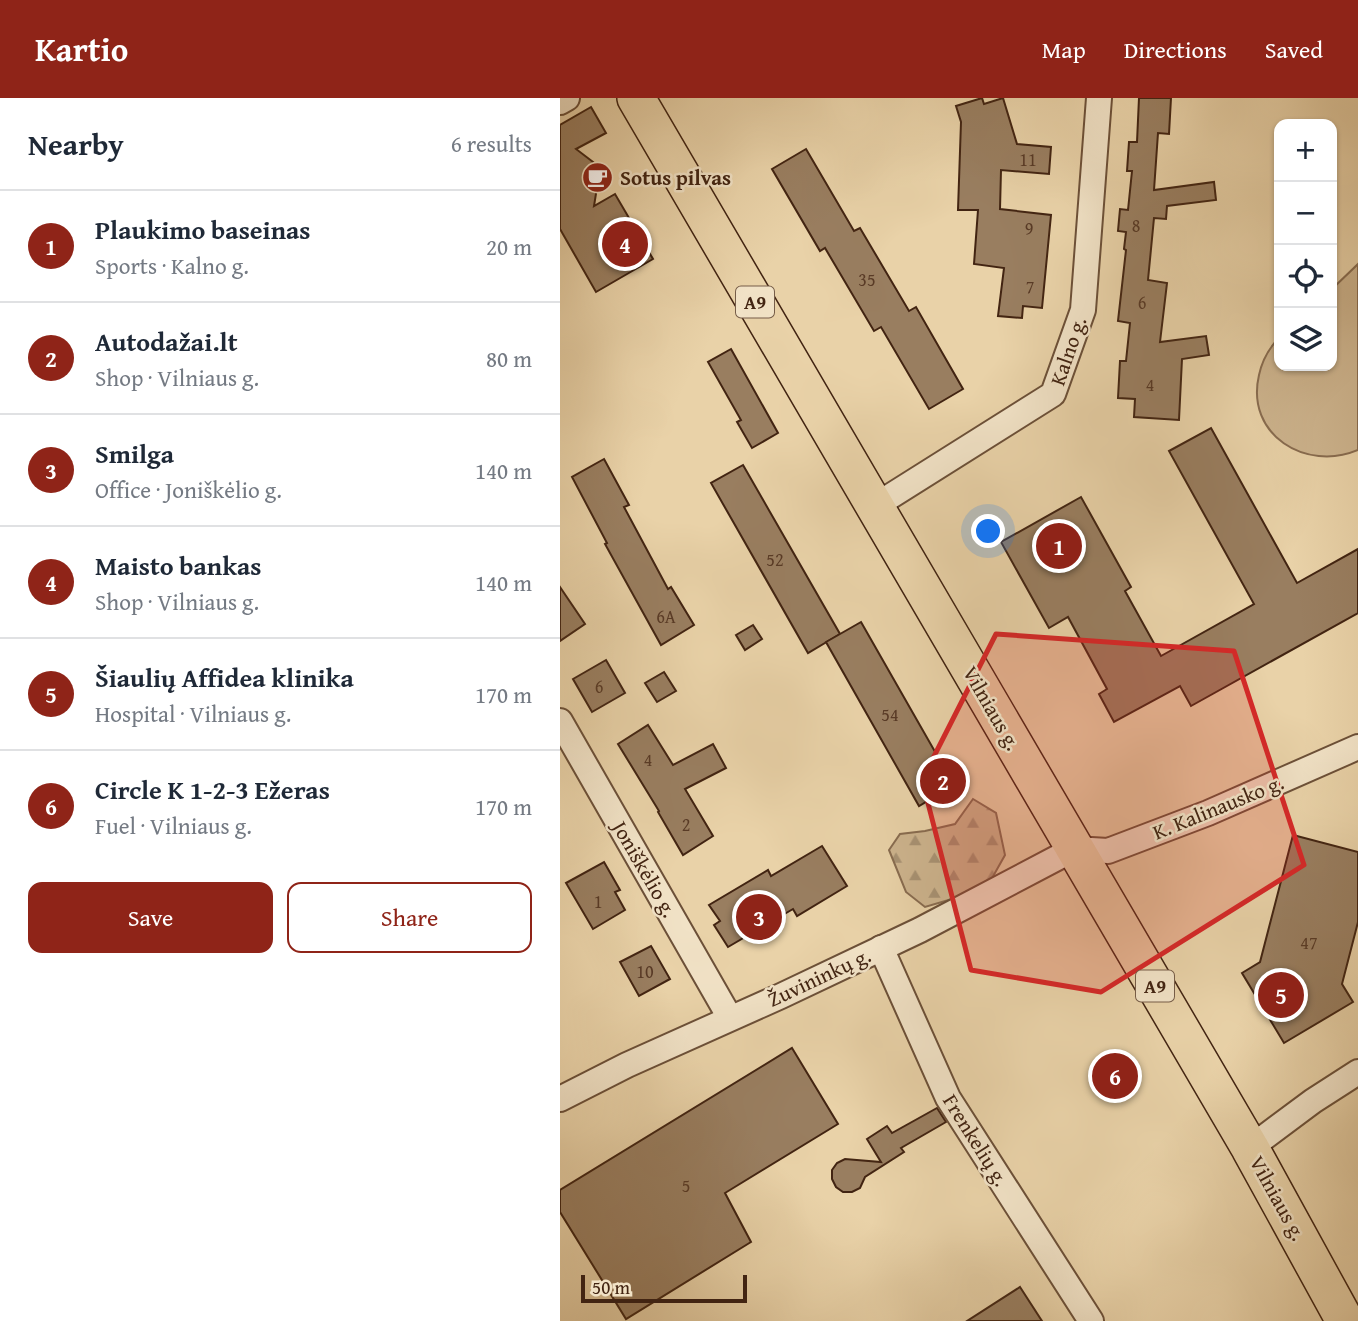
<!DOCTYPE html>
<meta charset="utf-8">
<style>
:root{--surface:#fff;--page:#f6f6f7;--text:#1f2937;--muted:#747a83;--line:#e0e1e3;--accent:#8f2418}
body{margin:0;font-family:"Gentium Book Plus",serif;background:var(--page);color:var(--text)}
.controls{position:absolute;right:21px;top:21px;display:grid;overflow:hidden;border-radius:14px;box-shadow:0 2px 5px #0004}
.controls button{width:63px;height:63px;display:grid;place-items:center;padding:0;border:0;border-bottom:2px solid var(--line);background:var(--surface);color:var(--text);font:35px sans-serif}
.scale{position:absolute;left:21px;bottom:18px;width:166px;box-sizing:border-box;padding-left:7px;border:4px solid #422412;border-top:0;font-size:19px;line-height:24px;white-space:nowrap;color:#422412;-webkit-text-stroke:5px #f1e2c6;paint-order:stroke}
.you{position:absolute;left:429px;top:434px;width:24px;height:24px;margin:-18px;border:5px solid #fff;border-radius:50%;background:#1a73e8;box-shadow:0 0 0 10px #1a73e833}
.badge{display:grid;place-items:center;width:46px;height:46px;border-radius:50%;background:var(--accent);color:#fff;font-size:23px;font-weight:700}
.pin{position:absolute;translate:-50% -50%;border:4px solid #fff;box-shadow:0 2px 7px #0006}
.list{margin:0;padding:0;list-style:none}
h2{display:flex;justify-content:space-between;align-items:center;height:91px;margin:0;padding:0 28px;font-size:30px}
h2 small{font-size:23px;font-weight:400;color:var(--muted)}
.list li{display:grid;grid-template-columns:46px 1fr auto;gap:21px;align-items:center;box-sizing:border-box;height:112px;padding:0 28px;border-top:2px solid var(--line)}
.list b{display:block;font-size:26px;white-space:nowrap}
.list p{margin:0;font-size:23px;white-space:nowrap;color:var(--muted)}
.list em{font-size:23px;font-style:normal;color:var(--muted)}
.actions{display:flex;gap:14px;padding:21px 28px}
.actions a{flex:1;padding:16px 0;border:2px solid var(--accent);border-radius:14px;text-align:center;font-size:24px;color:var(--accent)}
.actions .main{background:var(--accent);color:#fff}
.icon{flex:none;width:38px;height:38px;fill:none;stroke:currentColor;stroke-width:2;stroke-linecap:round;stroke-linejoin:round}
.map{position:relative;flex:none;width:798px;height:1223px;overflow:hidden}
header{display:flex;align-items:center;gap:42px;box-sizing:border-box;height:98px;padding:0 35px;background:var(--accent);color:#fff}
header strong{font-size:33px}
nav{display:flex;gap:38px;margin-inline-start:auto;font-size:24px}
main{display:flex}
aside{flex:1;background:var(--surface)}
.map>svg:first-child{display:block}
.forest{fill:url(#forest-firs);stroke:#886c50;stroke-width:2}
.park{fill:#cdb48e;stroke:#886c50;stroke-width:2}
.building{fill:#997e60;stroke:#422412;stroke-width:2}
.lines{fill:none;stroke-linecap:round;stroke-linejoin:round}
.minor-casing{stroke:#6c5038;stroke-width:28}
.highway-casing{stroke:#422412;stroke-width:40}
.minor{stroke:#f1e2c6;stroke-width:24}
.highway{stroke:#e9d2a8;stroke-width:37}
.marked{fill:#d62828;fill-opacity:0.2;stroke:#d62828;stroke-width:5;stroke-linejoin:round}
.labels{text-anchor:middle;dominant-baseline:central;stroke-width:5;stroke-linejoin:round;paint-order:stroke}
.number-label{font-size:18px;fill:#583a26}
.shield{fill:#f1e2c6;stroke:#765d48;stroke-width:2}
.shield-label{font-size:19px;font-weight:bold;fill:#422412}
.poi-label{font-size:21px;font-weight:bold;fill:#422412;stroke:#f1e2c6;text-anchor:start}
.street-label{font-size:21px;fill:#422412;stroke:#f1e2c6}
</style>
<header>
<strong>Kartio</strong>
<nav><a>Map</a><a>Directions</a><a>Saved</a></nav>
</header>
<main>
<aside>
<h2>Nearby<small>6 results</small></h2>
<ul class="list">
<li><span class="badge">1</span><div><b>Plaukimo baseinas</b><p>Sports · Kalno g.</p></div><em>20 m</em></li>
<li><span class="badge">2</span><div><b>Autodažai.lt</b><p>Shop · Vilniaus g.</p></div><em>80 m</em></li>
<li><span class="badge">3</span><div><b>Smilga</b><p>Office · Joniškėlio g.</p></div><em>140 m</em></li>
<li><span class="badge">4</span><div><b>Maisto bankas</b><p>Shop · Vilniaus g.</p></div><em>140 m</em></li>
<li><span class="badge">5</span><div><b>Šiaulių Affidea klinika</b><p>Hospital · Vilniaus g.</p></div><em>170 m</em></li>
<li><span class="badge">6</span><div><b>Circle K 1-2-3 Ežeras</b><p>Fuel · Vilniaus g.</p></div><em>170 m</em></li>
</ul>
<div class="actions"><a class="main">Save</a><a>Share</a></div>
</aside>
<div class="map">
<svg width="798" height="1223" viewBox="0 0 798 1223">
<defs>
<pattern id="forest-firs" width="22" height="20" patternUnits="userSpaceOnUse" patternTransform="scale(1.75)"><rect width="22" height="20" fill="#cdb48e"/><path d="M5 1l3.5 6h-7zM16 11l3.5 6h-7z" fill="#a89273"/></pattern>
</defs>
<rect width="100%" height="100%" fill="#e9d2a8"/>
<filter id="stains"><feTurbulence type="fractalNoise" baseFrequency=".00286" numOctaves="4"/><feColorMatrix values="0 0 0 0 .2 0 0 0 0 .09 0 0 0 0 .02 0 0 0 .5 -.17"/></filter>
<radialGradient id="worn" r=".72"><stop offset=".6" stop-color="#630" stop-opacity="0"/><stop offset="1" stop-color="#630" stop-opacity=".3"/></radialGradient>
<polygon class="forest" points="413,701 436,715 445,757 431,782 392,801 365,809 346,794 329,752 340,736 365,733 395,726"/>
<path class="park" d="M798,166V352C746,374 685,337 699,277C702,263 709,250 719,240V268H772V191Z"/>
<g class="building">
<polygon points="422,0 424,6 443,0 457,46 491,49 489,76 441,72 440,111 491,117 482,210 463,208 462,220 438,218 444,170 414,166 418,112 398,112 401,24 396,8"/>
<polygon points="579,0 611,0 609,36 598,35 594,92 654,84 656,102 607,108 606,121 594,120 588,182 607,185 600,244 646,238 649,257 622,261 619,322 574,319 575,301 558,300 560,263 566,263 570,225 558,223 566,152 564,151 566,134 558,133 560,111 568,112 572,73 567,73 569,44 577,44"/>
<polygon points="31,9 46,35 16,51 37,67 39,77 34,108 55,96 93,161 36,194 0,131 0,27"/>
<polygon points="246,51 294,133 300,130 349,213 356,209 403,291 369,311 321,229 314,233 265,150 260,153 212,71"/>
<polygon points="171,251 218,335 192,350 177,324 181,322 148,264"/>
<polygon points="651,330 737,485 798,451 798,515 631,608 620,588 554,624 539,596 547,591 508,519 489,530 441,444 521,399 571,489 565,493 601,558 694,506 609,353"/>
<polygon points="44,361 69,407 64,409 108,491 111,489 134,527 101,547 45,446 47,445 12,379"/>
<polygon points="183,367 280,536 248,555 151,385"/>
<polygon points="0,489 25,526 0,543"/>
<polygon points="301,524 394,687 359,708 266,544"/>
<polygon points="193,527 202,541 185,552 176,537"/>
<polygon points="46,562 65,595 32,614 13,581"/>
<polygon points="104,574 116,593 97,604 85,585"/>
<polygon points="88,627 113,667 153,646 166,670 125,691 153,738 123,757 98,714 99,713 58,646"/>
<polygon points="733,737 798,754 798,824 782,886 793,904 724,945 682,875 700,864"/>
<polygon points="262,748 287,788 237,818 233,811 168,849 154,827 160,823 149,807 208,772 211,778"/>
<polygon points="44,764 60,792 55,794 65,812 33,831 6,785"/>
<polygon points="91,848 110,881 79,898 60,864"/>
<polygon points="232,950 278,1026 165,1095 191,1144 66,1221 0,1114 0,1092"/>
<polygon points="563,956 574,962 579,970 579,982 548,999 537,994 532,986 533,973"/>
<polygon points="377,1010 386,1024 341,1050 344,1054 305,1079 300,1090 292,1094 283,1094 276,1089 272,1081 272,1072 277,1065 285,1061 321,1064 307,1041 327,1028 332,1035"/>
<polygon points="460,1189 482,1223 407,1223"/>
</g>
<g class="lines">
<defs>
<g id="minor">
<polyline points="0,4 7,0"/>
<polyline points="315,408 493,296 523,212 539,0"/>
<polyline points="0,623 170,920"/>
<polyline points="321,850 388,1000 531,1223"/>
<polyline points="0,1001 67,967 221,898 360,832 514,751 548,753 648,715 798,649"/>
<polyline points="690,1050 753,1003 798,974"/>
</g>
<polyline id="highway" points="76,0 690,1050 785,1223"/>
</defs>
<use href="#minor" class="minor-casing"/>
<use href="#highway" class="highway-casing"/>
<use href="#minor" class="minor"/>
<use href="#highway" class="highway"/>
</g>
<path class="marked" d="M436,536L674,553L744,767L541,894L411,872L362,682Z"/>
<defs>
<symbol id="cafe-disc" viewBox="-11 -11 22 22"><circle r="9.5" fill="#8f2418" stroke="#f1e2c6"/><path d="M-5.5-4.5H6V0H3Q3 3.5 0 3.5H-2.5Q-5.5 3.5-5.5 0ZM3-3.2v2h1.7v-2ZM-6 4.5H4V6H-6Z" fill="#fff"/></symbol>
</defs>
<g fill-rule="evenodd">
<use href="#cafe-disc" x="20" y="62" width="35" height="35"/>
</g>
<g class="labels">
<g class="number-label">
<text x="468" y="61">11</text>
<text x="576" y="127">8</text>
<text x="469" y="130">9</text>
<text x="307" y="181">35</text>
<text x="470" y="188">7</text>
<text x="582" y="204">6</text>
<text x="590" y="286">4</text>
<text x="215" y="461">52</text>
<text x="106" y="518">6A</text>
<text x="39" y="588">6</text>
<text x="330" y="616">54</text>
<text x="88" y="661">4</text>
<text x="126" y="726">2</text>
<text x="38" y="803">1</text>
<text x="749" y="844">47</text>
<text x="85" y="873">10</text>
<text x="126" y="1087">5</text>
</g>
<g class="shield">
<rect x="176" y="188.5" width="38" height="31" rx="5"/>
<rect x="576" y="872.5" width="38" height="31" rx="5"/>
</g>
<g class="shield-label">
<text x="195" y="204">A9</text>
<text x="595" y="888">A9</text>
</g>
<g class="poi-label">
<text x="60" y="79">Sotus pilvas</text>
</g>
<g class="street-label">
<text transform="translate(508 253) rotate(-71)">Kalno g.</text>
<text transform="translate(432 610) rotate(60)">Vilniaus g.</text>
<text transform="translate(658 709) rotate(-22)">K. Kalinausko g.</text>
<text transform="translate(85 771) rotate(60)">Joniškėlio g.</text>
<text transform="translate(259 879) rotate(-25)">Žuvininkų g.</text>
<text transform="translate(416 1042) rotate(58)">Frenkelių g.</text>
<text transform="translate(718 1100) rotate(61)">Vilniaus g.</text>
</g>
</g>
<rect width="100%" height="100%" filter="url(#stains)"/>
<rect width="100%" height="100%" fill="url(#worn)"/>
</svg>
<div class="controls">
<button>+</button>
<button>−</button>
<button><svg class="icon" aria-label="locate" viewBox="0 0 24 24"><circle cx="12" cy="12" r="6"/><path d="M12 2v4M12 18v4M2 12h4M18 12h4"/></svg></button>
<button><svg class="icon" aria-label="layers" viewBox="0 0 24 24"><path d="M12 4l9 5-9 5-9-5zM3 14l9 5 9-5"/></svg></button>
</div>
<div class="scale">50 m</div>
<div class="you"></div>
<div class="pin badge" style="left:499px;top:448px">1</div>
<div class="pin badge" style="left:383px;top:683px">2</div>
<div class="pin badge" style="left:199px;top:819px">3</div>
<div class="pin badge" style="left:65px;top:146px">4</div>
<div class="pin badge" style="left:721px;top:897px">5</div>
<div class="pin badge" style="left:555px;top:978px">6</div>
</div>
</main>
